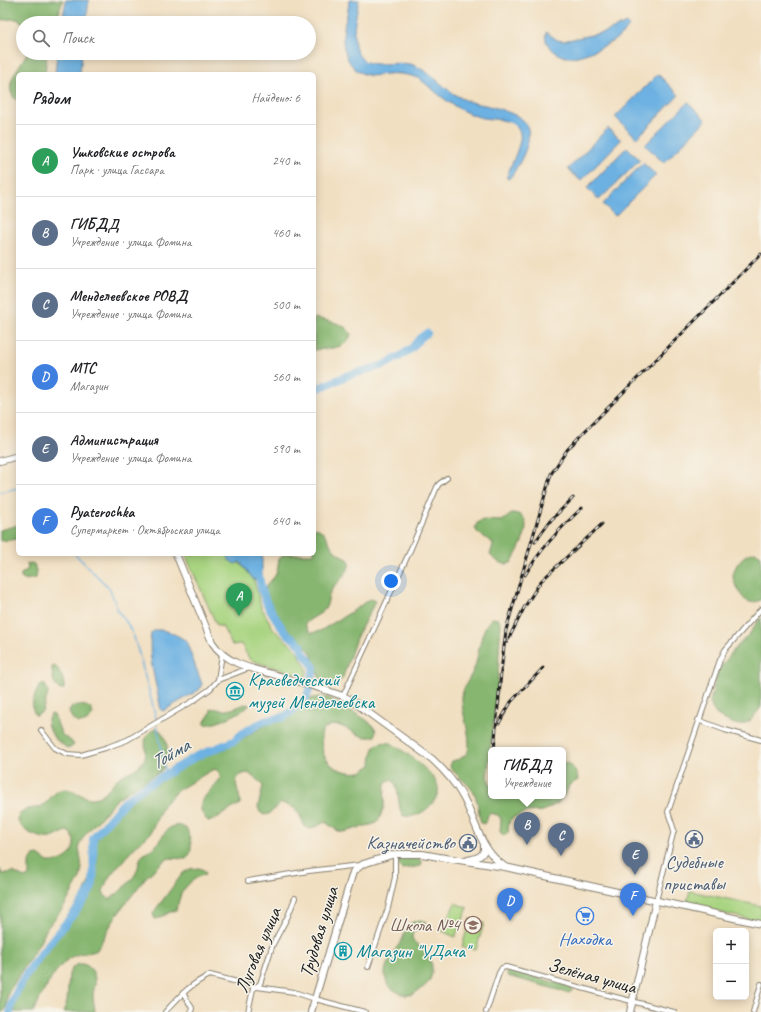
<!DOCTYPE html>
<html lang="ru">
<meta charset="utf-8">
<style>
:root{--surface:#fff;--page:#f6f6f6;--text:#202124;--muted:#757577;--line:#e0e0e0;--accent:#0f766e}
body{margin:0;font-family:Caveat,sans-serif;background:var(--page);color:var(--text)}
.controls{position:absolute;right:12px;bottom:12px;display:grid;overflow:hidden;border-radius:6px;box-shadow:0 2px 10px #0003}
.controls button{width:36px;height:36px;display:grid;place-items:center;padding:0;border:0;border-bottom:1px solid var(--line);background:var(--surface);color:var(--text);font:20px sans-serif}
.you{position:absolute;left:391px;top:581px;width:14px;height:14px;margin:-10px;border:3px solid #fff;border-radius:50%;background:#1a73e8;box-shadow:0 0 0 6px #1a73e833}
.badge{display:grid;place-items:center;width:26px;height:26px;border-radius:50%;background:var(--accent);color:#fff;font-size:13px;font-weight:700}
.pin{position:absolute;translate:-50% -33px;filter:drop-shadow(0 1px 2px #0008)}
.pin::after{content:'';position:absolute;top:21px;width:14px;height:12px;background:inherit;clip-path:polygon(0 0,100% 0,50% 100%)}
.popup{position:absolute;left:488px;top:747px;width:78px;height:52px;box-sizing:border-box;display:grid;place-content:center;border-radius:6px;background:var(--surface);filter:drop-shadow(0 1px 3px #0005);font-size:13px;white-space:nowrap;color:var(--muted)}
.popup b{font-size:15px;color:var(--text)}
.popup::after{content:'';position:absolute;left:50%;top:100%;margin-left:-8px;border:8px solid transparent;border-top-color:var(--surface)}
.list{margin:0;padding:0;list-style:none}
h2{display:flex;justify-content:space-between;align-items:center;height:52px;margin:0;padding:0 16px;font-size:17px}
h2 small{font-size:13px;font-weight:400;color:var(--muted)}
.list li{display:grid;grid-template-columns:26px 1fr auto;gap:12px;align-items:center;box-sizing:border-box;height:72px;padding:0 16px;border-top:1px solid var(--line)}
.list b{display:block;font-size:15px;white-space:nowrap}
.list p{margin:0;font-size:13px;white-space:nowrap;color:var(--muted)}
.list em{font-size:13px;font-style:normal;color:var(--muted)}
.icon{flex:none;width:22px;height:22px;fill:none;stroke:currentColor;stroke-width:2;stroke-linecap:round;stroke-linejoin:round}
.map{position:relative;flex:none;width:761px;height:1012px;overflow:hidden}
.search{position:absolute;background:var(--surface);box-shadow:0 2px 10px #0003;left:16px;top:16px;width:300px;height:44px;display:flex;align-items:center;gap:10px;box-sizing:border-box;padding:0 14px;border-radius:22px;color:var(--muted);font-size:15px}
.panel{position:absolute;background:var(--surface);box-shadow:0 2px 10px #0003;left:16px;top:72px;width:300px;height:484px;border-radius:6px}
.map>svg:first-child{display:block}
.green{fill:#a9d481;stroke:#62784e}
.forest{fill:#86b66f;stroke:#516946}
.water{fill:#6cb1e2;stroke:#44667f}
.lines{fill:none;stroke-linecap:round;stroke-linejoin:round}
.stream{stroke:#6cb1e2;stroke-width:1.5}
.river{stroke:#6cb1e2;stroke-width:8}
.street-casing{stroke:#867e6e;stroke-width:6}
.secondary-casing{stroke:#867e6e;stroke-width:8}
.street{stroke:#fff;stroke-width:4}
.secondary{stroke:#fff;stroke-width:6}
.rail-casing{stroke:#1c1c1c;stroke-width:3}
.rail{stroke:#f7f3e8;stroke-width:1.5;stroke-dasharray:4.5;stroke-linecap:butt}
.labels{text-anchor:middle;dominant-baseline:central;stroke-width:3;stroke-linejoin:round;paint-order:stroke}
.culture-label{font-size:19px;fill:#0d838f;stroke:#f7f3e8;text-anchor:start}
.service-label{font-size:19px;fill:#4e5e75;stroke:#f7f3e8;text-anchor:end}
.education-label{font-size:19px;fill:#785e54;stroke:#f7f3e8;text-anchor:end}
.street-label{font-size:19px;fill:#1c1c1c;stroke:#f7f3e8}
.shop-label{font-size:19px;fill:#366cbe;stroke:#f7f3e8}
.water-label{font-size:20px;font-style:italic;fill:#3c586b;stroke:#f7f3e8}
</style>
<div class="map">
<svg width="761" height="1012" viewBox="0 0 761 1012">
<rect width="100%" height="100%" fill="#f7f3e8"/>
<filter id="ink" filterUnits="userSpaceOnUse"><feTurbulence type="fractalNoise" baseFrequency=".025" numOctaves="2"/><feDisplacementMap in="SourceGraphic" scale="8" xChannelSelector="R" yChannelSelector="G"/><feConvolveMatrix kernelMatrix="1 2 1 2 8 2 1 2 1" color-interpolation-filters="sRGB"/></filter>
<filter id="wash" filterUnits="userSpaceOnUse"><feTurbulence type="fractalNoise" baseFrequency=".012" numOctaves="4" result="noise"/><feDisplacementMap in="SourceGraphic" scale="16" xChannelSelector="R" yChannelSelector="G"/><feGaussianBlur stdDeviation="0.9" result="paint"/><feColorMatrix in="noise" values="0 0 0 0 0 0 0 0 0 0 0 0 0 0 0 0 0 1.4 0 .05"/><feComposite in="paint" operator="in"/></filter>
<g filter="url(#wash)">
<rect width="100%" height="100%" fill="#f1dfc1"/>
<g class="green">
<polygon points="185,554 228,554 244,567 254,580 261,607 274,630 296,649 307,669 306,677 250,660 241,644 232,645 222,626 217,626"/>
<polygon points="690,891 761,906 761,922 686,905"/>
<polygon points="455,903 468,908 455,937 442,931"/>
<polygon points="470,919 484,923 476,950 462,947"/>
</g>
<g class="forest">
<polygon points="0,0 63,0 55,23 23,23 17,19 12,19 2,20 0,21"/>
<path d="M27,53H47L45,74H18V102C0,86 19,69 27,53Z"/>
<path d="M314,318C326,321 345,322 351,334C347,350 328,348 314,350Z"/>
<path d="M513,513C539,515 519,550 511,563C503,566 496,561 490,555L493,545V543L477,532L475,527L478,522L483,520L502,521Z"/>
<polygon points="18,525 18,539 0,541 0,530"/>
<path d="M314,528C327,529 327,543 335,551C339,555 345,557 349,560C352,572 337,581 331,591C327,597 329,606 323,611C318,616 310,618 305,624L309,631L311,633L320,631L356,609L369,599L374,600L375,602L356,638L343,677C340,683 331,688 325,684C316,678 316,665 312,656C311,652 308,649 305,646C301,639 293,635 287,629C280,622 268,605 266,595C263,584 272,582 276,574C278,570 278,564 279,559L285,554H314Z"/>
<path d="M755,552L761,556V600C749,605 744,601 739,591C736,586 733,581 733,576C734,565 744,553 755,552Z"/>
<path d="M31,563L34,564C35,568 38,574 36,578L24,580L21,578V574L28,569L27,564Z"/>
<polygon points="761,617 761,707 750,721 740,725 735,724 725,720 716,714 712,708 710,702 716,678 718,671 733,651 750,633"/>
<path d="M492,618L498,619L501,623L499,652L498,683L487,777L491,786V796H563V762C572,764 577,771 578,780L569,785L566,793L558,803L543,811L527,812L512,818L509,823L508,833L506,835H503L500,832L501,819L498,815L490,813C486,816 487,821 484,824L481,823C478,814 479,804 475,795C470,783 456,777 450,766L452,761L460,759L468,752C472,734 462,717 462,700C461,689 470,679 474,669C480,655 479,629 492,618Z"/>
<path d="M55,666C60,670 65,682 64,689L60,690C53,684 52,676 52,667Z"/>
<path d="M44,684L46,686L48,694L42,712L37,715H35C29,704 35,694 40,685Z"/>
<path d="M319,697L329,698L365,719L374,726L376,731L375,736C356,743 342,715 324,729C321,732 321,736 321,740C322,747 322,754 327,760C334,770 349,774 361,772C364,771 368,767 371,765C372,750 373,740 391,743C403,750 436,774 438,787C441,802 416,822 402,815C397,804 400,788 393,780H388L385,785L384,807L378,822L374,824L343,832L338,831L325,822L311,829L305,827C300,814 296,805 281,803L269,814L264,815L260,812L258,807L263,786L260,782L248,773C227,776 241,791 240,804L213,820L208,821C189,802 212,793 221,777L219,772L215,769L210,771L178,790L163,805L150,834L134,848L113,872L107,881L103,891L105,896L110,899C119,893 131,882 136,873C139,868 138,862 141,857C144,853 150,851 154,848C163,838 169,817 187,829C190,839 195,850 186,859L170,858L165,860L146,877L114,919L97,950C90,954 83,952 76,955C57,961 42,995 33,1012H14L18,987L36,956L83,896L97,863L94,847L98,837L126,803L186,763L206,753L224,749L267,724L283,720L293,714L308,699Z"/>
<path d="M245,704L250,705C242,712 213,727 204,724C206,718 211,715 211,709C216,708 217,709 221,710C229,711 238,707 245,704Z"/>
<path d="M78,705L86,706L91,709L93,714C85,727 72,725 69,711L72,707Z"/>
<polygon points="51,714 54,715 62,735 71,741 74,745 70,748 67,748 54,738 47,724 48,719"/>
<path d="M157,728C170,737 170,758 161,771L119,797L84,836L79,846L82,868L80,878L64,907L47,928L40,942L8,993L6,1008L3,1012H0V869L2,874L13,872L24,878L29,876V863L33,856L38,855L48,862C61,863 75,856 74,841C73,836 71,833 67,831C61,833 56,837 50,838C41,840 19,830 18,820C18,806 35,810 42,806C51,800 54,789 66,789C78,790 88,805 103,794C109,789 113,783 118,778C125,773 136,770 141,764C153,752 135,737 157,728Z"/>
<polygon points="412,857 421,860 422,862 421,866 402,869 398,864 399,859 403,858"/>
<path d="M199,868L204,870L206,874C195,877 187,884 181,894C179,899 178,905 176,910C168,912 162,918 155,919L153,914L156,909L183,873L190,869Z"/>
<path d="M420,920L425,922L426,927C420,929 412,929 412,937C413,943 420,946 424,950C433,958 435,975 427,984C424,987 419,990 415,993C409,996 403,996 397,992C374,978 389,959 400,943C408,932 401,924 420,920Z"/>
<path d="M79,964C89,963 96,973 95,983C95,987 93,991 93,996C93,1001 95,1007 95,1012H63L67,1002L69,974L73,967Z"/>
<polygon points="508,970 569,986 573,990 569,993 508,976 506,974"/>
</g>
<g class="water">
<polygon points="66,0 89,0 86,23 62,23"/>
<path d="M349,0H359C356,17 348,45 362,59C371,69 399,60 413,65C432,72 445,91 463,99C473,104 483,104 493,107C500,109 518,115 523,120C538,135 519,165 510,178L507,179V176C510,167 523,141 520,133C514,116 492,121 479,117C456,111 438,94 420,79C409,74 398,73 386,74C380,74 374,77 368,75C350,72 343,53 343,37C343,24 349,12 349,0Z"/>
<path d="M627,23L629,25C624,40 583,58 568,57C562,57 558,54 554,51C547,46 544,39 546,32L557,40L563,41L606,32Z"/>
<polygon points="57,53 82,53 80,74 55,74"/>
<polygon points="658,74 679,95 637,138 615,117"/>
<polygon points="688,102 706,120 664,163 645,145"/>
<polygon points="608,128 621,140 581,181 568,169"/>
<polygon points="627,147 640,160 599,200 587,188"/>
<polygon points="643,163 656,175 615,216 603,204"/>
<polygon points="228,554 262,554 262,578 254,580 240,562 235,564 229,560"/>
<path d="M155,630C165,629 178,635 186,641L202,684L199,690L163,711L161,710C157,687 147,656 151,633Z"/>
</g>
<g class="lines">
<g class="stream">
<polyline points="0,492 18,488"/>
<polyline points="75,554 110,589 118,611 127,623 134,637 139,654 156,718"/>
<polyline points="157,726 166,774"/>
</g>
<g class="river">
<polyline points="314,390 349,375 384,365 399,357 412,348 420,338 427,333"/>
<path d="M10,1012C15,981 50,942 71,917C78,908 87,898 92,887C95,880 93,847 93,838L126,800L146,786L195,757L234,741L242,734L255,726L265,721L284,717L296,708L306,698L309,691L314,667L303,652L301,645L284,631L267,604L262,591L254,554"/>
</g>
</g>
</g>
<g filter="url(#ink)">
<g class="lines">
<defs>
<g id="street">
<polyline points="218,680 222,654"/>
<polyline points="343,696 409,553 437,487 439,484 447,478"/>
<polyline points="698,720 725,730 761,740"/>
<polyline points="41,730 55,748 67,754 81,755 105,748 127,740 193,701 210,689 218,680 249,668"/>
<polyline points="248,881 309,871 360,865"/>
<polyline points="656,901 674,830 668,812 720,660 725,650 761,609"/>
<polyline points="368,967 388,908 395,877 395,854"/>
<polyline points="183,993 192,1008 191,1012"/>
<path d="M165,1012C181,995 189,985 210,975L257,987L294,992L315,999L365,1012"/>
<polyline points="248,1012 253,989 260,984 273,944 288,916 295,898"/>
<polyline points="486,1012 499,973 502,968 506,967 600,993 674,1012"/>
<polyline points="753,1012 761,984"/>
</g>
<g id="secondary">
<polyline points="0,461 18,456"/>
<path d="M176,554L212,642C228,667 257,669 283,677C303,683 323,689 343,696L351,700L432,759C444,770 455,782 463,797C476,821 480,850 504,866"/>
<path d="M468,860C477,858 485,856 484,846"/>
<polyline points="311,1012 353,872 363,864 395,854 422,854 439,857 505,867 761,924"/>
<polyline points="630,1012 656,901"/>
</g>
</defs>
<use href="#street" class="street-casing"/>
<use href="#secondary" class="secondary-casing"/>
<use href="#street" class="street"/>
<use href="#secondary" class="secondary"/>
<defs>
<g id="rail">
<polyline points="535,542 551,520 573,498"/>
<path d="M525,575C540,550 560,528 582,508"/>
<polyline points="507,642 524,608 541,581 602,524"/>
<polyline points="499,723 511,702 543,668"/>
<polyline points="494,750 501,672 506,630 551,474 567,450 579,437 761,254"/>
</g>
</defs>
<use href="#rail" class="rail-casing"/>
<use href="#rail" class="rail"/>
</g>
</g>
<defs>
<symbol id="museum-ring" viewBox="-11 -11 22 22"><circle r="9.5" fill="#f7f3e8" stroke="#0f9aa8" stroke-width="1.5"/><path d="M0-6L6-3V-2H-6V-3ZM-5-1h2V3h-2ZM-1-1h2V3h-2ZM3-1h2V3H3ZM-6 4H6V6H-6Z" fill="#0f9aa8"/></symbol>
<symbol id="civic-ring" viewBox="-11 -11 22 22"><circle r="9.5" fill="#f7f3e8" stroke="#5c6f8a" stroke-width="1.5"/><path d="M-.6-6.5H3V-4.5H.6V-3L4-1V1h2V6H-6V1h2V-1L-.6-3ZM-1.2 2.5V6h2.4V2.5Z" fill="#5c6f8a"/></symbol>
<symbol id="supermarket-ring" viewBox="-11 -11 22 22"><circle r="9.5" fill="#f7f3e8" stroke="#3f7fe0" stroke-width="1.5"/><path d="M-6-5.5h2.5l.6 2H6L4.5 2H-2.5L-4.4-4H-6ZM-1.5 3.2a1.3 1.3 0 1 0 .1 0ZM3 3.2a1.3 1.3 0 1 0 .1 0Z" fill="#3f7fe0"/></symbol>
<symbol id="school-ring" viewBox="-11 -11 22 22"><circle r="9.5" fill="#f7f3e8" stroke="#8d6e63" stroke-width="1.5"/><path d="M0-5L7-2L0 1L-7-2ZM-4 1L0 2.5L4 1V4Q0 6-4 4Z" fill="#8d6e63"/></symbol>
<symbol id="building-ring" viewBox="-11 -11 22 22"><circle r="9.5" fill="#f7f3e8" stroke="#0f9aa8" stroke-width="1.5"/><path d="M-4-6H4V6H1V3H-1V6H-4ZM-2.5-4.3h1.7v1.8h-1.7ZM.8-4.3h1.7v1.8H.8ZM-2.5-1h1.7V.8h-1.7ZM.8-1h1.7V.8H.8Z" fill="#0f9aa8"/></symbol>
</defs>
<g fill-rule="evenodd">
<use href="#museum-ring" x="225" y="681" width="20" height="20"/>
<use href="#civic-ring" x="684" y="829" width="20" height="20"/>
<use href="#civic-ring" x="458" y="833" width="20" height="20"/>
<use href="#supermarket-ring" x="575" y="906" width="20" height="20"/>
<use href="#school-ring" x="463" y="915" width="20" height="20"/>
<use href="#building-ring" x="333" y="941" width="20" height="20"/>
</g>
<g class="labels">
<g class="culture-label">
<text x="248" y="680">Краеведческий<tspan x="248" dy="22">музей Менделеевска</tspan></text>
<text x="356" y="951">Магазин "УДача"</text>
</g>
<g class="service-label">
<text x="455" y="843">Казначейство</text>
<text x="694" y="862" text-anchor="middle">Судебные<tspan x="694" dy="22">приставы</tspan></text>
</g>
<g class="education-label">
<text x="460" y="925">Школа №4</text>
</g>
<g class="street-label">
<text transform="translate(319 932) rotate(-73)">Трудовая улица</text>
<text transform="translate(258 950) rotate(-67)">Луговая улица</text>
<text transform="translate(592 976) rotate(15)">Зелёная улица</text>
</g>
<g class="shop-label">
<text x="585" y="939">Находка</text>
</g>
<g class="water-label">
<text transform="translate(170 754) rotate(-30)">Тойма</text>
</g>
</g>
</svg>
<div class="controls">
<button>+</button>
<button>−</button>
</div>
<div class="you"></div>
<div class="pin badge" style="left:239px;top:616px;background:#2e9e5b">A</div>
<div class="pin badge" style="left:527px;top:845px;background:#5c6f8a">B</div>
<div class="popup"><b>ГИБДД</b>Учреждение</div>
<div class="pin badge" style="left:561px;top:856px;background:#5c6f8a">C</div>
<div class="pin badge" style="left:510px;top:921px;background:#3f7fe0">D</div>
<div class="pin badge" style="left:635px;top:875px;background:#5c6f8a">E</div>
<div class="pin badge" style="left:633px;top:916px;background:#3f7fe0">F</div>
<div class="search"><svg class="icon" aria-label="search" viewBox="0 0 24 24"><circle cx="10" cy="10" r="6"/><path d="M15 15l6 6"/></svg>Поиск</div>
<section class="panel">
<h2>Рядом<small>Найдено: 6</small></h2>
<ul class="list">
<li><span class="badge" style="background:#2e9e5b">A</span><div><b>Ушковские острова</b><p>Парк · улица Гассара</p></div><em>240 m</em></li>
<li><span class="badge" style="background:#5c6f8a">B</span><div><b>ГИБДД</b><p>Учреждение · улица Фомина</p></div><em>460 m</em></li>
<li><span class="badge" style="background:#5c6f8a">C</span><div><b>Менделеевское РОВД</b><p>Учреждение · улица Фомина</p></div><em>500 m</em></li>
<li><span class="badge" style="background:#3f7fe0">D</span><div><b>МТС</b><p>Магазин</p></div><em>560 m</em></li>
<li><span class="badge" style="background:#5c6f8a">E</span><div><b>Администрация</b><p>Учреждение · улица Фомина</p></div><em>590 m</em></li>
<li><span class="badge" style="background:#3f7fe0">F</span><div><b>Pyaterochka</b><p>Супермаркет · Октябрьская улица</p></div><em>640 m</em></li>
</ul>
</section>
</div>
